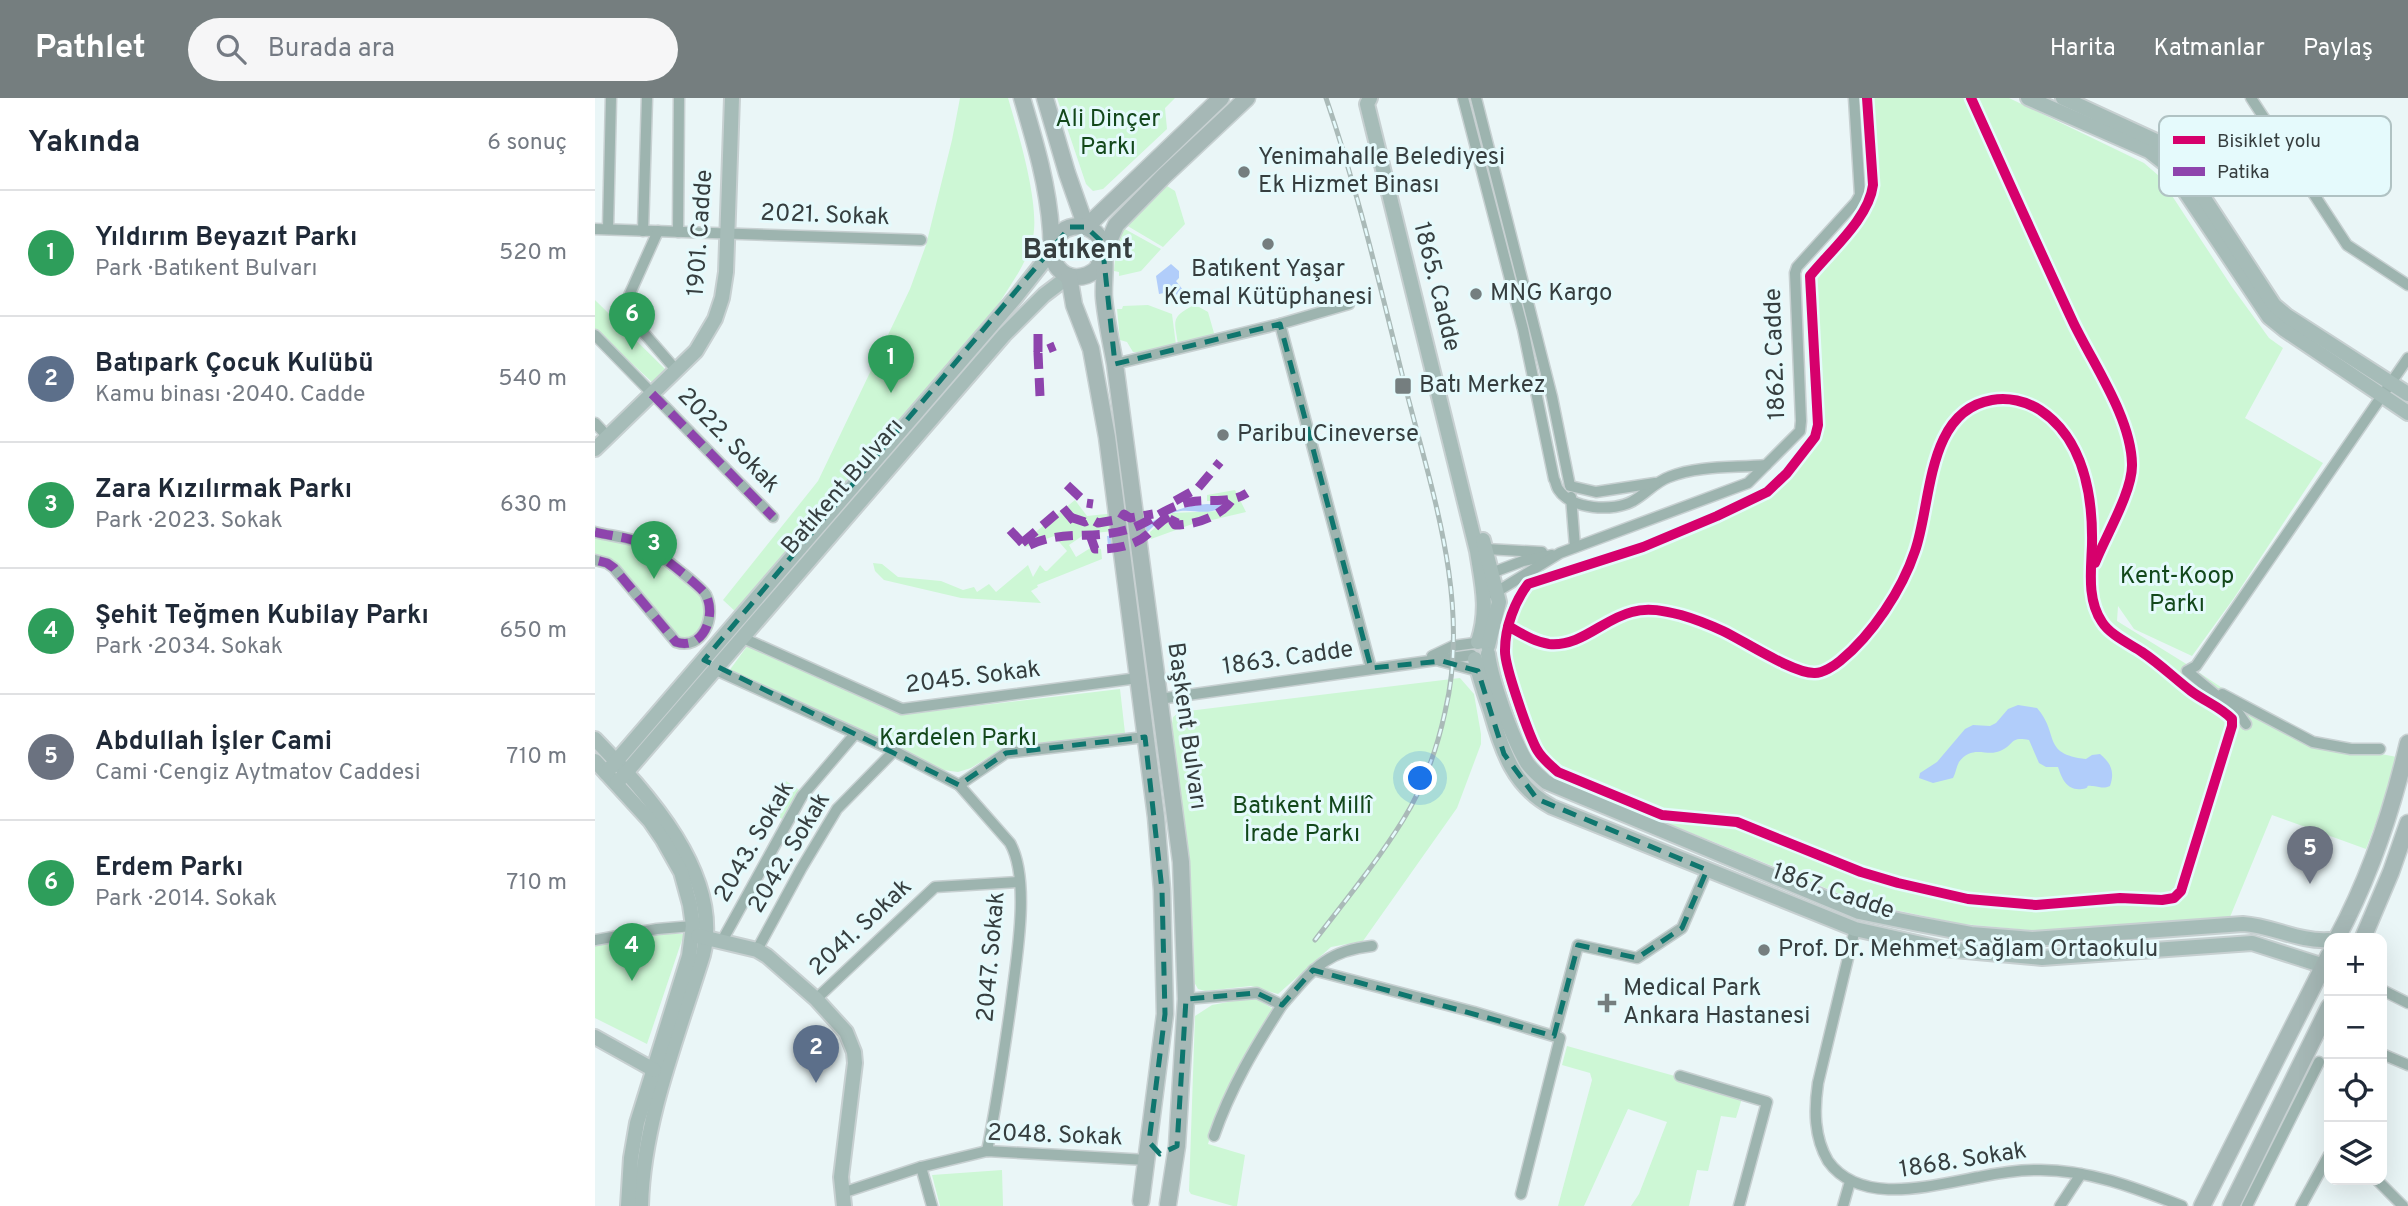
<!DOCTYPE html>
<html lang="tr">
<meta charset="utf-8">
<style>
:root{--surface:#fff;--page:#f6f6f7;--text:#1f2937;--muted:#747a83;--line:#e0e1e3;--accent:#757e7f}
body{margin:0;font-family:Overpass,sans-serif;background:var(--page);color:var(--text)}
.controls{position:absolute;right:21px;bottom:21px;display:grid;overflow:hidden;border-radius:14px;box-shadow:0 7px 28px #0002}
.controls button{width:63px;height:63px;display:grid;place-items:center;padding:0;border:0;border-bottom:2px solid var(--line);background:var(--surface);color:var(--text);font:35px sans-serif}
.you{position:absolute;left:826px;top:681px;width:24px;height:24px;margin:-18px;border:5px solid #fff;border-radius:50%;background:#1a73e8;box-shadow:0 0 0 10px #1a73e833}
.badge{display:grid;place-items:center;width:46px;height:46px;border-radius:50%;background:var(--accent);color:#fff;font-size:23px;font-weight:700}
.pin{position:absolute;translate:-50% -58px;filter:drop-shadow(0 2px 4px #0008)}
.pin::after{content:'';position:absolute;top:37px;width:24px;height:21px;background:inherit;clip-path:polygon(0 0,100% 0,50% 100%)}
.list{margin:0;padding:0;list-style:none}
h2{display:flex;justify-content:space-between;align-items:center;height:91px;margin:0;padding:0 28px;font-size:30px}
h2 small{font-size:23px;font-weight:400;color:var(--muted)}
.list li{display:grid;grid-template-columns:46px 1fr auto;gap:21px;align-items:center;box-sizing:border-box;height:126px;padding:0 28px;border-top:2px solid var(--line)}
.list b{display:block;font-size:26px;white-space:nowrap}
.list p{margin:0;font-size:23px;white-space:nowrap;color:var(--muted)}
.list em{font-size:23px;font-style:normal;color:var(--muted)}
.icon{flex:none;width:38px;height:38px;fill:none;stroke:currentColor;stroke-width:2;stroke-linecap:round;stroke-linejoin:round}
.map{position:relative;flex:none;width:1813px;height:1108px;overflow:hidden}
header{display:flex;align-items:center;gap:42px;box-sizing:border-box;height:98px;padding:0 35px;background:var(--accent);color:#fff}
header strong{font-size:33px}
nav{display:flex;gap:38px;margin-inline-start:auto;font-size:24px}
.search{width:490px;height:63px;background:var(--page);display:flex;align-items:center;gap:18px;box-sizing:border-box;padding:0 24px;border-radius:38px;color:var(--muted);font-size:26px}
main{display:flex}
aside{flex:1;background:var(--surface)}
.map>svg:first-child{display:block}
.green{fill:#cdf7d5}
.water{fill:#b1cdfa}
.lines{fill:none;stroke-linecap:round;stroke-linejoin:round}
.street-casing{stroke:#c7d0d1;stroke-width:13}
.secondary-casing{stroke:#c7d0d1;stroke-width:18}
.primary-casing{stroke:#c7d0d1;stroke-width:19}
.street{stroke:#9db4af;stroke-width:10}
.secondary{stroke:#a6bcb8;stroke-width:14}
.primary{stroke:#a6b8b6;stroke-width:16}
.rail-casing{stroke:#aabab8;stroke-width:5}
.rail{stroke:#e5fafc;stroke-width:2.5;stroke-dasharray:8;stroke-linecap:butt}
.quiet{stroke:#8e44ad;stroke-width:9;stroke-dasharray:18 9;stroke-linecap:butt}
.cycleway-casing{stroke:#e5fafc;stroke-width:15}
.cycleway{stroke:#d6006c;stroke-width:10}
.marked{fill:none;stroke:#0f766e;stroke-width:5;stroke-dasharray:14 9;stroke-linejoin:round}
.poi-dot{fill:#757e7f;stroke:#e5fafc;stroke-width:2.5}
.labels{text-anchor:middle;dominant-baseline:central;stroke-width:6;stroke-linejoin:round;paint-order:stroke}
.park-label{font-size:24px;fill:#13481b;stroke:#e5fafc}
.poi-label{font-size:24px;fill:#363e3f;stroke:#e5fafc;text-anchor:start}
.street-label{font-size:24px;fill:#363e3f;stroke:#e5fafc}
.quarter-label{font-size:28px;font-weight:bold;fill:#363e3f;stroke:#e5fafc}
.key{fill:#e5fafc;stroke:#b0c2c3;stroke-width:2}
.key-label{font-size:19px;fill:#363e3f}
</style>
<header>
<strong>Pathlet</strong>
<div class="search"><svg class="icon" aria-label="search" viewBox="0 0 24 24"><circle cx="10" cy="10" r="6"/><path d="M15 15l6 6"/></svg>Burada ara</div>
<nav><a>Harita</a><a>Katmanlar</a><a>Paylaş</a></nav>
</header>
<main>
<aside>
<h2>Yakında<small>6 sonuç</small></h2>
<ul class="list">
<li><span class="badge" style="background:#2e9e5b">1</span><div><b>Yıldırım Beyazıt Parkı</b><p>Park · Batıkent Bulvarı</p></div><em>520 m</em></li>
<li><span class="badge" style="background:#5c6f8a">2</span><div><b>Batıpark Çocuk Kulübü</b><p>Kamu binası · 2040. Cadde</p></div><em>540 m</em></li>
<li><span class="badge" style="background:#2e9e5b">3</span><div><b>Zara Kızılırmak Parkı</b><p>Park · 2023. Sokak</p></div><em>630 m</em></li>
<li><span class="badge" style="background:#2e9e5b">4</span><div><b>Şehit Teğmen Kubilay Parkı</b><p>Park · 2034. Sokak</p></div><em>650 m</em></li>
<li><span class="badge" style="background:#6b7280">5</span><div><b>Abdullah İşler Cami</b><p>Cami · Cengiz Aytmatov Caddesi</p></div><em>710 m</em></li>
<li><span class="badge" style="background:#2e9e5b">6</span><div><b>Erdem Parkı</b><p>Park · 2014. Sokak</p></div><em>710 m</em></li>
</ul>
</aside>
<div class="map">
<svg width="1813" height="1108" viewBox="0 0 1813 1108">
<rect width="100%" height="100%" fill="#eaf6f7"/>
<g class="green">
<path d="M365,0H413C423,34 445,106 438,139C433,164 416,186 403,207L141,514L128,502L223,383L315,191L331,147L357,42Z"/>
<polygon points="462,0 580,0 570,10 572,31 508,91 498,93 491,86"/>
<path d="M1267,0H1414L1549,65L1564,78L1637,189L1674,240L1688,250L1650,320L1728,365L1639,500L1597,558L1539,531L1523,508L1522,523L1593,567L1697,637L1757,655L1786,656L1802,659L1785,714L1771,751L1677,717L1635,819L1446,833L1367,826L1267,805L1119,744L964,683L941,664L903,566L904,539L920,497L934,483L1031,451L1098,426L1162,397L1201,361L1213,344L1218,326L1210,181L1212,173L1270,107C1282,79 1270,30 1267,0Z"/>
<polygon points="572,88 580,93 590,126 568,149 531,127"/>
<polygon points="528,130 566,151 546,173 524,178 524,174 519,173 521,151"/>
<polygon points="0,202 72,273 59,286 0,231"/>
<polygon points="553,207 577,216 581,247 549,255 538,254 532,244 525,242 522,211 527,211 528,208"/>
<path d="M597,208L604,209L613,214L619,235L617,238L583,246C580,223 575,220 597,208Z"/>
<polygon points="640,392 651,414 617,422 614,420 556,441 555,434 577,415 626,413 636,403 612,403 612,397"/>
<polygon points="480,402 492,418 550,412 551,422 528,432 490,436 474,447 481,459 497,449 506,451 507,461 442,487 443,489 436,493 446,505 366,500 289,482 280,473 278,465 287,466 303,479 346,483 368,492 379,489 382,494 394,486 401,494 433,467 438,479 445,467 450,473 452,473 472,453 459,438 431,449 427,445"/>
<polygon points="0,439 43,449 109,500 111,524 97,539 82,539 18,463 0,459"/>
<polygon points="153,547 270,601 312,616 525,591 530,635 405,652 376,670 363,674 348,672 134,573"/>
<polygon points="865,580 879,596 886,636 886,646 862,710 768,843 736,849 683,896 656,888 610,893 603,891 599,884 598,829 577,626 578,619 585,614"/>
<polygon points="191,683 206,693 187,721 172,711"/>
<polygon points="57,836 89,836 52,946 0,920 0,846"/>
<polygon points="654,900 662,901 680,912 625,1007 613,1046 650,1057 642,1108 638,1108 596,1096 594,1093 600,918 617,907"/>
<polygon points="972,948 1148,997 1141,1020 1126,1018 1113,1073 1102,1072 1094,1108 1036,1108 1044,1096 1072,1024 1033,1011 989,1108 963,1108 997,982 995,975 967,967"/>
<polygon points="407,1072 408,1108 345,1108 337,1077"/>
</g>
<g class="water">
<polygon points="576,166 584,173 584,180 581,183 588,192 581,201 569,195 564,196 561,178"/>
<path d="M612,406L631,407C610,421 597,408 577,415C566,419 559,429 550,436C539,445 527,447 513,448L512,438C552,434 571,408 612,406Z"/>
<path d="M1423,607L1442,610C1465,636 1446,656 1491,661L1497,657L1505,656C1516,665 1520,674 1515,688C1508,691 1506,689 1498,688C1487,687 1498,689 1487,691C1472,693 1467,681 1463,669H1451L1444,665L1434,642C1414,638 1420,647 1405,653C1392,659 1377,646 1364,664C1361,669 1361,675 1358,680L1338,685L1324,680L1325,675L1342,664L1370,631L1378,627L1395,628L1401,625L1413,611Z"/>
</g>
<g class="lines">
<defs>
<g id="street">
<path d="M868,0L928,231L959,381C961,384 961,388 963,391C976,412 1019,414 1038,403C1051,396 1060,384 1074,379C1104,367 1140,370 1171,367L1205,333L1206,323L1200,175L1202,169L1261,104L1265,97L1259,0"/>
<polyline points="881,0 957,299 975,388 1001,394 1060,385"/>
<polyline points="1656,0 1752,147 1813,187"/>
<polyline points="0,131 326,142"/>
<polyline points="13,131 16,0"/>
<polyline points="48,133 52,0"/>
<polyline points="63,133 28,211 82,273"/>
<polyline points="83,134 84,0"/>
<polyline points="685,226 776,570"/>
<polyline points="0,237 178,419"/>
<polyline points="520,266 685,226 754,206"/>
<polyline points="0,325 13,339"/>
<polyline points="976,399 980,449"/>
<path d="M0,434C15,438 35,439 48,446C57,450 108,490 111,497C122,519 107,553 81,544L19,470L12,465L0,462"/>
<polyline points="891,451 947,454"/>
<polyline points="891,477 928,463 957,457"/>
<polyline points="898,496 965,455 1153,385 1171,367"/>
<polyline points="148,540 307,611 543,580"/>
<polyline points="837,558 858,548 880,545"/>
<polyline points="845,563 883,573"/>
<path d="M121,572L299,653L364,687L415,745C436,782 421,863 416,905C409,955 402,1004 392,1053"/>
<polyline points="1627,596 1718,644 1756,651 1785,651"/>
<polyline points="564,601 877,557"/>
<polyline points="1651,626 1644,616 1592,573 1601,568 1813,260"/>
<polyline points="364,687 411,655 550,639"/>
<path d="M1260,831L1223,985C1219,1012 1219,1039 1233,1063C1265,1108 1335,1088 1384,1079C1403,1075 1423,1072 1442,1072C1492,1071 1541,1090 1587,1108"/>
<polyline points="0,842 62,831 98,828"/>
<polyline points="127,843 207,698 260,636"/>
<polyline points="162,852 206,771 242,711 299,653"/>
<polyline points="718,872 879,914 965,940 926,1096"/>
<polyline points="1787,892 1813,905"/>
<polyline points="221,901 340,789 424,784"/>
<path d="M591,901L662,895L687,907C717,873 729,853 777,848"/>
<polyline points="959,938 983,847 1042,860 1087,830 1112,772"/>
<polyline points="1787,956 1813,967"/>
<polyline points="1085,978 1172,1004 1144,1108"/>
<path d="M619,1038C635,991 660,949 687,907"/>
<polyline points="326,1069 337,1108"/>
<polyline points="1782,1082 1808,1108"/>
<polyline points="247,1095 326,1069 392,1053 552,1062"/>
<polyline points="1248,1108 1254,1087"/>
<polyline points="1465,1108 1486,1076"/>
<polyline points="1652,1108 1724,964"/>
<polyline points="1706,1108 1734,1057"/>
</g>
<g id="secondary">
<path d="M775,0L772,6L882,453C887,486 894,511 883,544"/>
<polyline points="1433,0 1554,53 1573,68 1674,219 1690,232 1813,315"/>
<polyline points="1468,0 1572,48 1584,62 1679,207 1692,218 1813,296"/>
<polyline points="0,351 101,253 120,221 127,200 131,174 137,0"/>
<polyline points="888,442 904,504 893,548"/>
<path d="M893,556C897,585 917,640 932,665C937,672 944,678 951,684L1264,814L1323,826L1376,836L1437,841L1648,826C1678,828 1704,844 1734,842"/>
<path d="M880,561C884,579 890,596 896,614C907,653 919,689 957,709L1260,831L1349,851L1447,860L1657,845L1729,868"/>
<path d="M0,641C51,694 128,776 108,857C83,938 48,1023 46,1108"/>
<polyline points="0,663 55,723 68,742 86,774 95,807 98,828 94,858 42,1025 36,1060 33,1108"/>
<polyline points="11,675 420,200 457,153"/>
<polyline points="22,685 409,237 449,197 474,178"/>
<polyline points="103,838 162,852 172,858 221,901 251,934 259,954 260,965 246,1079 249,1108"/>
<polyline points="0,939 59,972"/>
</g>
<g id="primary">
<path d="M427,0C440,44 453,87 456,133C457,146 455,160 463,170C473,183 490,181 502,171L521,127L569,78L652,0"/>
<polyline points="450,0 472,75 491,129"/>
<polyline points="491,129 626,0"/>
<path d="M457,153C459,143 462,136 471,131C478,128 486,127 493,130C518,140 507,180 509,200C511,222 516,244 520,266L586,764L591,901L582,1048L573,1106"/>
<polyline points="474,178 479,207 496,251 512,339 561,719 567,792 570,916 546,1103"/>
<path d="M1742,840C1775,779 1797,713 1813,645"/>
<polyline points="1768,840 1796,774 1813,725"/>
<polyline points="1607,1108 1734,857"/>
<polyline points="1636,1108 1734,909"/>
</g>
</defs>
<use href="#street" class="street-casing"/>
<use href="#secondary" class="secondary-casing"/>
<use href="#primary" class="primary-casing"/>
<use href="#street" class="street"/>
<use href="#secondary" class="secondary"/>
<use href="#primary" class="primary"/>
<defs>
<path id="rail" d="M720,842C750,803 782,764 808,722C828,690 842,651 850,614C877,501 834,385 807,276C784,184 762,90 731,0"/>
</defs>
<use href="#rail" class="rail-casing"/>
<use href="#rail" class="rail"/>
<g class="quiet">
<polyline points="443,236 443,255"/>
<polyline points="57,296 178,419"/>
<polyline points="445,298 443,255 460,248"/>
<polyline points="472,387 491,405 498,406"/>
<polyline points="580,403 603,390 625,364"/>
<polyline points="475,419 490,424 496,421 503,425 526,421 529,416 535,420 558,416"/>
<path d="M415,432L431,449C463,431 497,442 531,432C554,426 571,408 595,404C616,400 633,407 652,395"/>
<path d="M0,434C15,438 35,439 48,446C57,450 108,490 111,497C122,519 107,553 81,544L19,470L12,465L0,462"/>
<path d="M495,437L500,451C520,451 540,449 555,434C562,427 568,421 578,416L581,418L578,424L580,427C600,427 625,419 637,402"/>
<polyline points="427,445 468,410 479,423"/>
</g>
<defs>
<g id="cycleway">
<path d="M1376,0C1410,75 1443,149 1478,224C1498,266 1536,319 1537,366C1538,393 1510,439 1500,465"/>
<path d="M913,528C926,535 939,544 954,546C986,549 1008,521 1037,514C1053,509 1070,513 1086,517C1100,521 1115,527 1128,533C1149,543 1199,576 1220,575C1228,575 1239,568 1245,563C1277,537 1307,492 1320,453C1337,405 1331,313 1397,302C1413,299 1431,303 1445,312C1489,341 1498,399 1497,447C1496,473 1492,502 1507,524C1515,537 1535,546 1547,554C1565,566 1579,580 1596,593C1609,603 1626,609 1637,621V628L1586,793L1579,800L1567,802L1525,800L1441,807L1373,801L1303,785L1266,774L1142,724L1067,717L963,674C955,667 946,660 941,650C933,634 909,567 910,552C910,529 920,503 933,486L1048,449L1122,418L1172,394L1192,375L1220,339L1223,327L1215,178C1236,152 1274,120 1278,87L1272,0"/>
</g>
</defs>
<use href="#cycleway" class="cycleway-casing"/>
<use href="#cycleway" class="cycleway"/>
</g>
<path class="marked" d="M475,129H491L507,144L520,266L685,226L776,570L847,563L883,573L909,656L942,701L1112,772L1087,830L1042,860L983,847L959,938L718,872L687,907L662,895L591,901L582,1048L565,1056L554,1044L570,916L567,792L550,639L411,655L364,687L109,562Z"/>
<g class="poi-dot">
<circle cx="649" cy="74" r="7"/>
<circle cx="673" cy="146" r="7"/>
<circle cx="881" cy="196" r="7"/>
<rect x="799" y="279" width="18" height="18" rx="3.5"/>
<circle cx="628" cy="337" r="7"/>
<circle cx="1169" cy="852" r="7"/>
<path d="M1008.5 894.5h7v7h7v7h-7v7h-7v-7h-7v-7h7z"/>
</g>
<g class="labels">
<g class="park-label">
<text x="513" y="22">Ali Dinçer<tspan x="513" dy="28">Parkı</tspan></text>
<text x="1582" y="479">Kent-Koop<tspan x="1582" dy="28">Parkı</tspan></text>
<text x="363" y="641">Kardelen Parkı</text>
<text x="707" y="709">Batıkent Millî<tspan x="707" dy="28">İrade Parkı</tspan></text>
</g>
<g class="poi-label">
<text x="663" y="60">Yenimahalle Belediyesi<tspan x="663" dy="28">Ek Hizmet Binası</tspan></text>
<text x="673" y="172" text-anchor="middle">Batıkent Yaşar<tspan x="673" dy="28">Kemal Kütüphanesi</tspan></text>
<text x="895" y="196">MNG Kargo</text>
<text x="824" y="288">Batı Merkez</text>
<text x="642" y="337">Paribu Cineverse</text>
<text x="1183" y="852">Prof. Dr. Mehmet Sağlam Ortaokulu</text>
<text x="1028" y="891">Medical Park<tspan x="1028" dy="28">Ankara Hastanesi</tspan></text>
</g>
<g class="street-label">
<text transform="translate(230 118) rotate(2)">2021. Sokak</text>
<text transform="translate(106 135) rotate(-86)">1901. Cadde</text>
<text transform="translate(841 189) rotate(76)">1865. Cadde</text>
<text transform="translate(1181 256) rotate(-92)">1862. Cadde</text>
<text transform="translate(133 343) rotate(46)">2022. Sokak</text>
<text transform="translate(248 389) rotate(-49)">Batıkent Bulvarı</text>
<text transform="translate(693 561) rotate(-8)">1863. Cadde</text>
<text transform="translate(378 580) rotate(-7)">2045. Sokak</text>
<text transform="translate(591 628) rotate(82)">Başkent Bulvarı</text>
<text transform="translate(160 744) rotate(-60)">2043. Sokak</text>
<text transform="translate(195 755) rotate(-59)">2042. Sokak</text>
<text transform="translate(1238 794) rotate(19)">1867. Cadde</text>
<text transform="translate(266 830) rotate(-43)">2041. Sokak</text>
<text transform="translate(397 859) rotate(-85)">2047. Sokak</text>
<text transform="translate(460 1038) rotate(2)">2048. Sokak</text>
<text transform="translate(1368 1063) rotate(-9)">1868. Sokak</text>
</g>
<g class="quarter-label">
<text x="483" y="153">Batıkent</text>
</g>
</g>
<rect x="1564" y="18" width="232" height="80" rx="10" class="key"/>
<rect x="1578" y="38" width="32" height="8" fill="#d6006c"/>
<rect x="1578" y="69" width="32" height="9" fill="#8e44ad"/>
<g class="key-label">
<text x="1622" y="49">Bisiklet yolu</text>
<text x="1622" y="80">Patika</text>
</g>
</svg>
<div class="controls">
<button>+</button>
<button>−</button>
<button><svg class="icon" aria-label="locate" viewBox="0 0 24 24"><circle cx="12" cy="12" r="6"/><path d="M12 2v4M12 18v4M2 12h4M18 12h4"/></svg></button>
<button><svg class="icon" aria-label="layers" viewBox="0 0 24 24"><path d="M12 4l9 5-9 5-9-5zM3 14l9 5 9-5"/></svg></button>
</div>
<div class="you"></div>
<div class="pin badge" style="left:296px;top:295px;background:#2e9e5b">1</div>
<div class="pin badge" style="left:221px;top:985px;background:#5c6f8a">2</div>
<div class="pin badge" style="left:59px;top:481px;background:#2e9e5b">3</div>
<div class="pin badge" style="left:37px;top:883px;background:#2e9e5b">4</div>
<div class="pin badge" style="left:1715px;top:786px;background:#6b7280">5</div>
<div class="pin badge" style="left:37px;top:252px;background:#2e9e5b">6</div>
</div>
</main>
